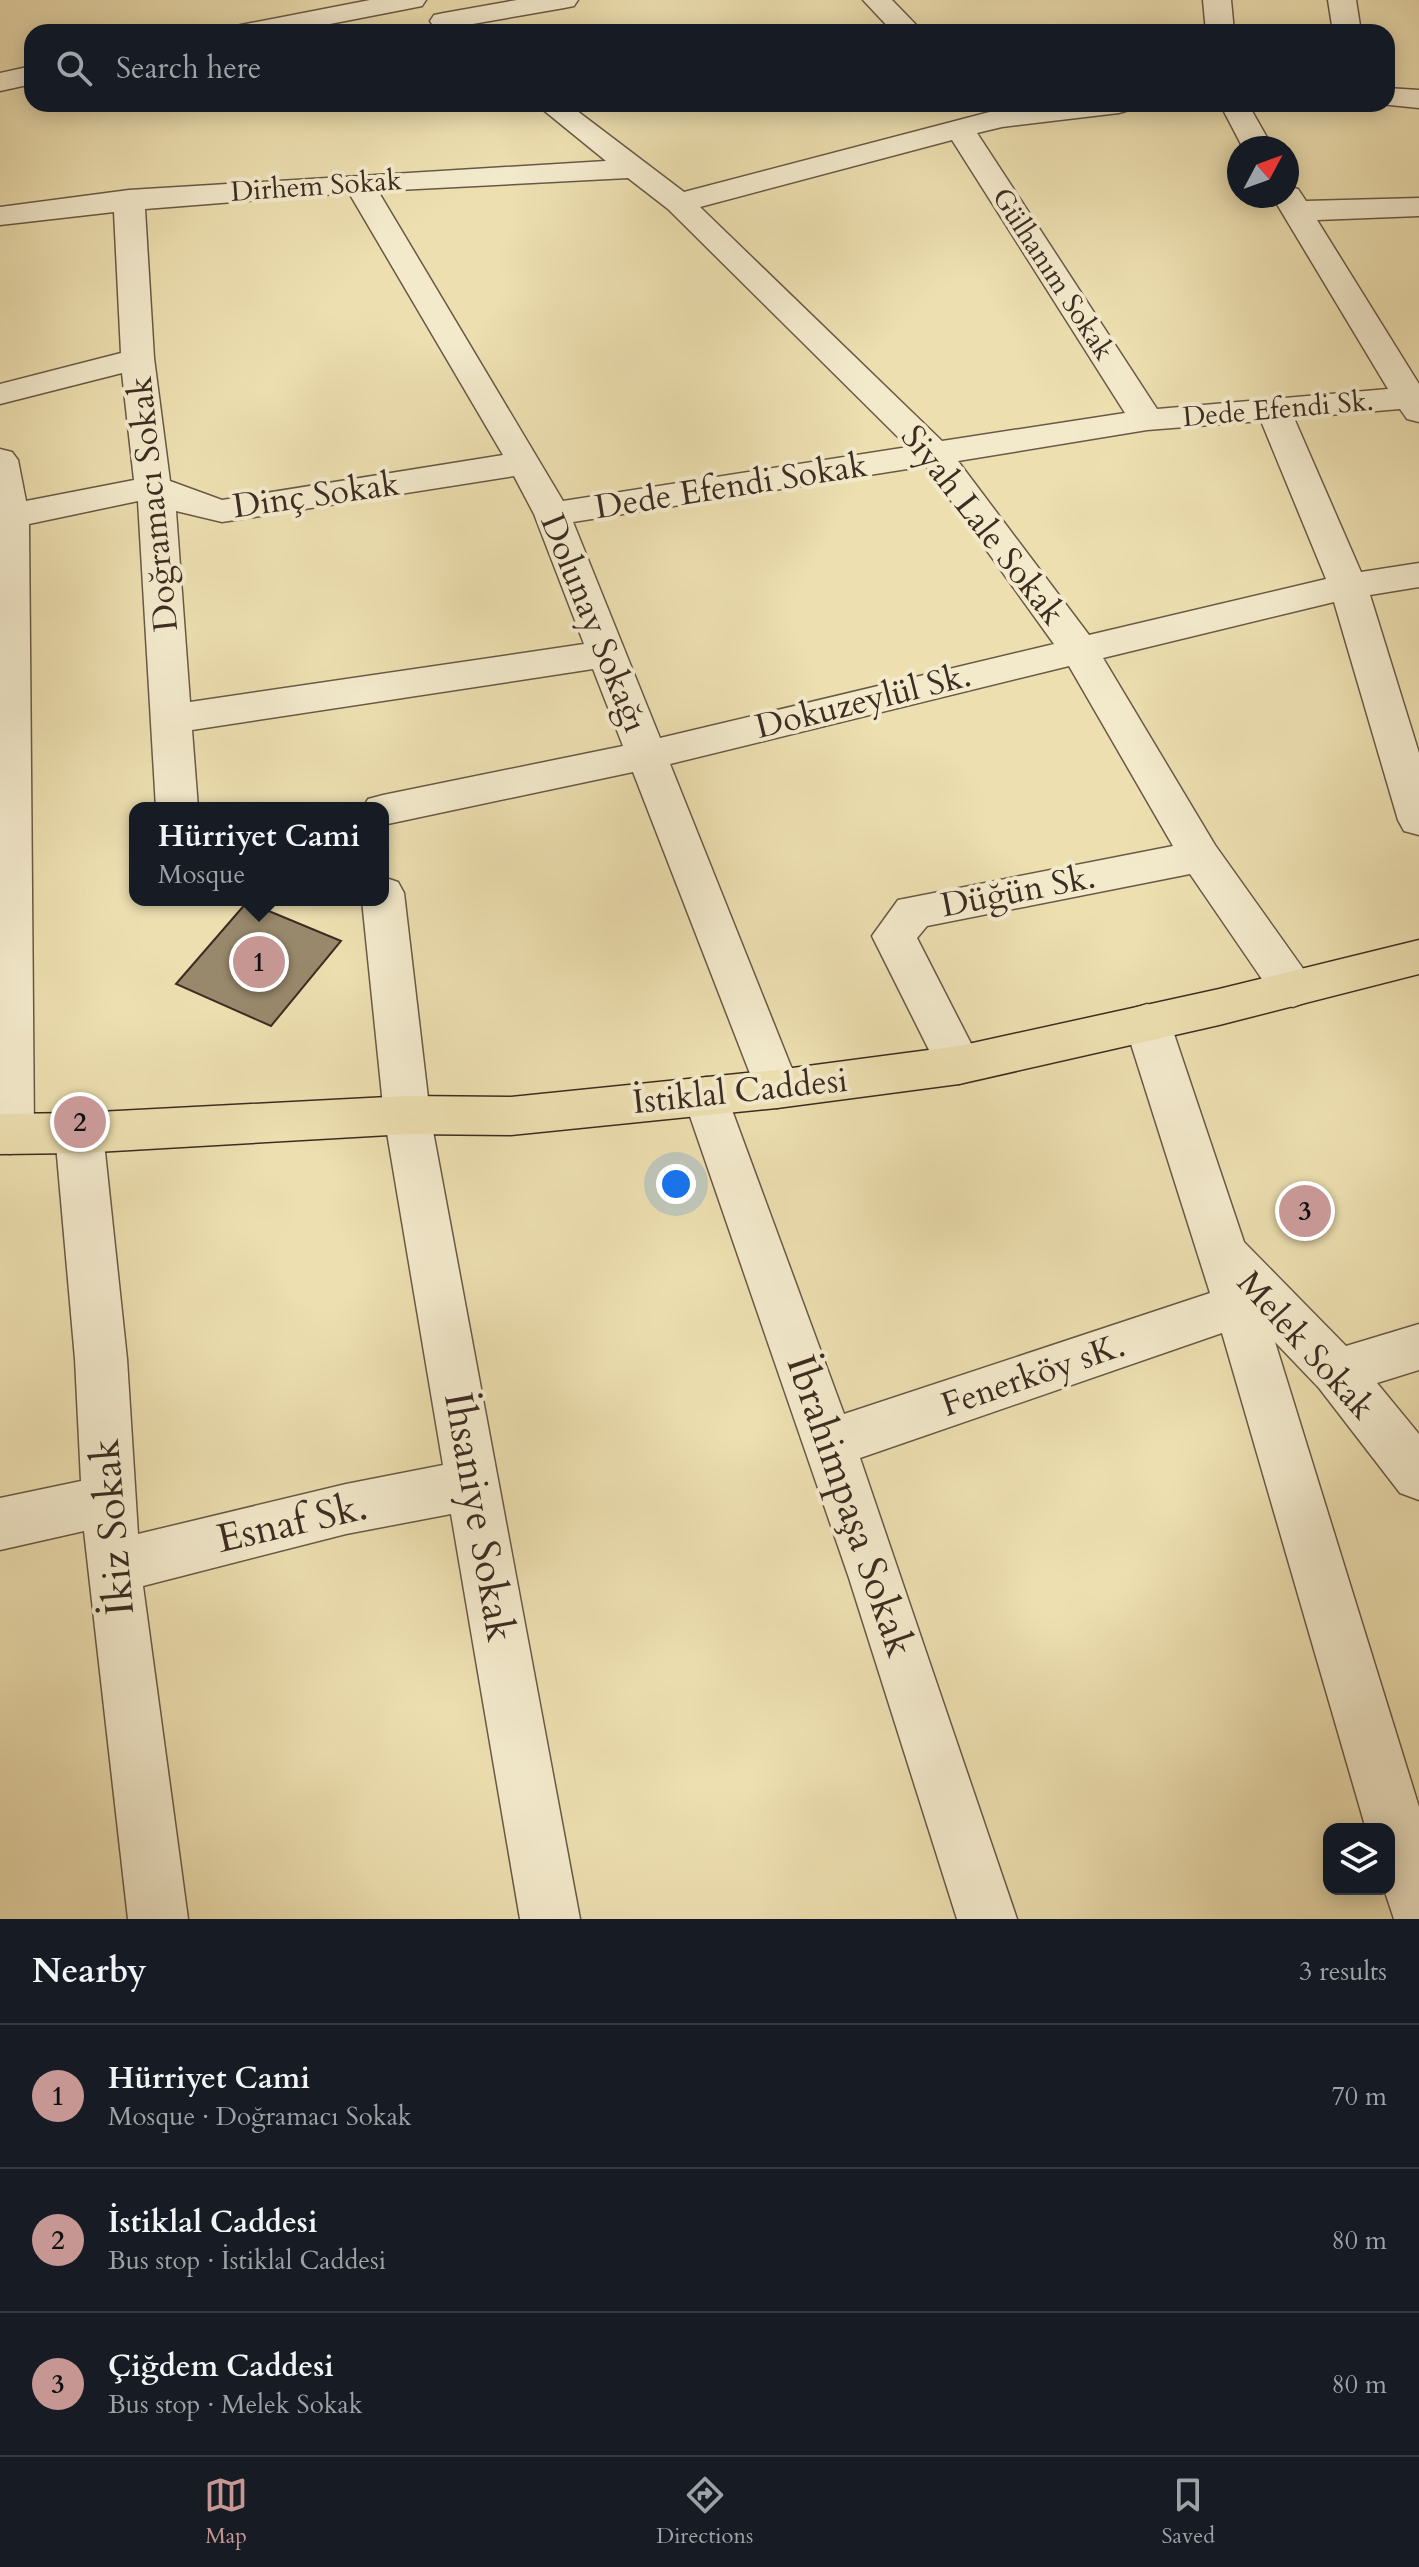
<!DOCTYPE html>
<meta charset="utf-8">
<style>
:root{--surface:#171b24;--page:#242831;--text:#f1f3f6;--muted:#9ea1a6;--line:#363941;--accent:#c59692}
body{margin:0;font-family:Cardo,serif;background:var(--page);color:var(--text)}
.controls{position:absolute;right:24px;bottom:24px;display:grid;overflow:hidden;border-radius:16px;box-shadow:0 4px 20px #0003}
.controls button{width:72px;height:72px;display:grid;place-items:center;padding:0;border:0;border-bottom:2px solid var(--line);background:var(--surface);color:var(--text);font:40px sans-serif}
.compass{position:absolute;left:1227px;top:136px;width:72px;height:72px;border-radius:50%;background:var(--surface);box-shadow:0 4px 20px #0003;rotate:49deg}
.you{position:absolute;left:676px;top:1184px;width:28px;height:28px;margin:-20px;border:6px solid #fff;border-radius:50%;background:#1a73e8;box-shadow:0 0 0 12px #1a73e833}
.badge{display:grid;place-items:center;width:52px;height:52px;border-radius:50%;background:var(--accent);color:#111;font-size:26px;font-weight:700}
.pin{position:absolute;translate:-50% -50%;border:4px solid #fff;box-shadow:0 2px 8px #0006}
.popup{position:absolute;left:129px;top:802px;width:260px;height:104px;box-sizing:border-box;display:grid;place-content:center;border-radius:16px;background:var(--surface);filter:drop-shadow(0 2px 6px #0005);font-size:26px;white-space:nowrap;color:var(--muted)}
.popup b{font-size:30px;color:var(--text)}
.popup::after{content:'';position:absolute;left:50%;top:100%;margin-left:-16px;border:16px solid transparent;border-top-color:var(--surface)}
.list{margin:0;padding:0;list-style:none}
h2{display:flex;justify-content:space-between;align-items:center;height:104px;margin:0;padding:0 32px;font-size:34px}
h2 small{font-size:26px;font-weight:400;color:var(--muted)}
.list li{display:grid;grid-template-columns:52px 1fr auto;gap:24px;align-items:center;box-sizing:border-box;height:144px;padding:0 32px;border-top:2px solid var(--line)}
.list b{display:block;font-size:30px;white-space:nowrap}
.list p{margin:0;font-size:26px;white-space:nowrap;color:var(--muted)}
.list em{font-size:26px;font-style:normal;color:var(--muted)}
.icon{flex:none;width:44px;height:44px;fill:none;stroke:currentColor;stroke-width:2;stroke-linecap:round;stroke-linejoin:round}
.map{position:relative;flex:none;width:1419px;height:1919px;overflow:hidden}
.search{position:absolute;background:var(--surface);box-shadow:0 4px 20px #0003;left:24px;right:24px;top:24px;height:88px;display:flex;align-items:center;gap:20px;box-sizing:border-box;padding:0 28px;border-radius:24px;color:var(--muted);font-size:30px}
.sheet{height:536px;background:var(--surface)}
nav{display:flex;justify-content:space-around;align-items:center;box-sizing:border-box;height:112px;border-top:2px solid var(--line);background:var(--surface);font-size:22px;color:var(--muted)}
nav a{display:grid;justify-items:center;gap:4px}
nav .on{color:var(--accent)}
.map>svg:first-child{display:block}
.building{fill:#99896c;stroke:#3d2c22;stroke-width:2}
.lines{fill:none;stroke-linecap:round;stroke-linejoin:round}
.minor-casing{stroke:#695946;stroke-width:3}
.major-casing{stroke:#3d2c22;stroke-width:3}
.minor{fill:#f3eacc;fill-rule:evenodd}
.major{fill:#eddfb0;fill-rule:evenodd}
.labels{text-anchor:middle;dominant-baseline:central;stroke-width:8;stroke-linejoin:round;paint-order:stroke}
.far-street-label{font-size:28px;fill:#3d2c22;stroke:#f3eacc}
.street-label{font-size:34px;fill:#3d2c22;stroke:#f3eacc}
.near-street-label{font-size:40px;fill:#3d2c22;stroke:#f3eacc}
</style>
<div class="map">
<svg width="1419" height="1919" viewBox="0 0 1419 1919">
<rect width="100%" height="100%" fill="#eddfb0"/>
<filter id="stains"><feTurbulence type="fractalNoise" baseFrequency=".0025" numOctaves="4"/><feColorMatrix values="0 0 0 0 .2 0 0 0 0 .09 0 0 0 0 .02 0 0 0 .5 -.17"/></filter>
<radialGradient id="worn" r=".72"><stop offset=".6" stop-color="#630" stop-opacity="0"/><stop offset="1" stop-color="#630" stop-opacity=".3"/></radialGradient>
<polygon class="building" points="247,902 341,941 271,1026 176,984"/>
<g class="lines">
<defs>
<g id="minor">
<polygon points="370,0 426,0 422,6 412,8 289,32 232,32 236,26 246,24"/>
<polygon points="517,0 578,0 574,6 564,8 444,29 434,27 430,21 434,15 444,13"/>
<polygon points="863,0 892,0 923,32 893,32"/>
<polygon points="1203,0 1231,0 1234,32 1206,32"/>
<polygon points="1328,0 1356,0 1361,32 1333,32"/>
<polygon points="32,66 32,84 0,91 0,73"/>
<polygon points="1387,88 1419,90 1419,108 1380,104 1387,104"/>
<path d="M536,104H568L684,192L1001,109L1046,104H1133L1129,110L1119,113L1002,127L977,133L1157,409L1388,389L1272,196H1287V186L1298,189L1306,201L1419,198V216L1317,220L1419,384V422L1407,419L1400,409L1294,418L1361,572L1419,563V587L1370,595L1419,753V835L1404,831L1398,820L1334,602L1103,658L1215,845L1309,977L1315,989L1309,1001L1293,1007L1277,1001L1190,874L927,926L917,938L982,1065L975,1078L959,1084L943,1078L872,936L898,900L1173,846L1069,666L670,764L800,1089L793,1102L777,1108L761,1102L633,772L383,825V808H363L368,799L383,795L623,746L593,669L192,730L198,808H156L138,501L29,524L34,1134L27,1148L10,1154L0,1150V449L12,452L18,460L26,501L134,480L122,373L0,404V384L121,353L114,212L0,225V207L129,190L606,161ZM952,140L1125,413L942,441L700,207ZM628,178L668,209L908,447L563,501L378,191ZM349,193L503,455L222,500L170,481L154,358L145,209ZM1261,421L1326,579L1089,635L958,461L1147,430ZM926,466L1054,644L660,738L573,522ZM514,476L534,514L584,644L190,702L176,511L222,522Z"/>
<polygon points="1220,104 1248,104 1273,148 1243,148"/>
<polygon points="383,877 398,882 404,893 430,1115 580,1919 520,1919 451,1514 346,1534 143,1586 188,1919 128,1919 84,1531 0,1550 0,1498 81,1481 75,1359 55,1133 62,1119 79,1113 96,1119 103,1133 127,1359 138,1534 346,1484 443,1465 384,1115 362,900 383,900"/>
<polygon points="1147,1004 1163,1009 1170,1022 1244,1242 1346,1346 1419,1324 1419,1370 1377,1383 1419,1434 1419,1500 1400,1493 1319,1388 1275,1342 1419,1807 1419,1919 1394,1919 1384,1889 1389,1889 1389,1829 1366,1829 1222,1333 860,1458 1017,1919 957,1919 849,1578 683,1096 690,1083 706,1077 722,1083 844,1414 1210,1293 1124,1022 1131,1009"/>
</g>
<polygon id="major" points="1419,940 1419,974 1219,1025 959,1084 777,1108 511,1135 407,1134 79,1153 0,1154 0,1114 79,1113 407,1096 511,1097 777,1070 959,1046 1219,989"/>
</defs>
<use href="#minor" class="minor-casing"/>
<use href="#major" class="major-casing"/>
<use href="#minor" class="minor"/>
<use href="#major" class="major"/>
</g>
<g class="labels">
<g class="far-street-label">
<text transform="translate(316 186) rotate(-4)">Dirhem Sokak</text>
<text transform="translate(1053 274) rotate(57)">Gülhanım Sokak</text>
<text transform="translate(1278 409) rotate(-5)">Dede Efendi Sk.</text>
</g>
<g class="street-label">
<text transform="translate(731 486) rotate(-9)">Dede Efendi Sokak</text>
<text transform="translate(316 495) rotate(-8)">Dinç Sokak</text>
<text transform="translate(153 504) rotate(-96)">Doğramacı Sokak</text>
<text transform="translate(983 525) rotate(52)">Siyah Lale Sokak</text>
<text transform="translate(594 623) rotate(68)">Dolunay Sokağı</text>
<text transform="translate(863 701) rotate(-14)">Dokuzeylül Sk.</text>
<text transform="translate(1018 891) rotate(-11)">Düğün Sk.</text>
<text transform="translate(740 1091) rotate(-6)">İstiklal Caddesi</text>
<text transform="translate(1306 1345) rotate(48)">Melek Sokak</text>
<text transform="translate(1033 1375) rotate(-19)">Fenerköy sK.</text>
</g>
<g class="near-street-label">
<text transform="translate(850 1506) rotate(71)">İbrahimpaşa Sokak</text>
<text transform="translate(479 1517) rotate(80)">İhsaniye Sokak</text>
<text transform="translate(292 1523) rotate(-13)">Esnaf Sk.</text>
<text transform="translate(113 1527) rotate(-95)">İkiz Sokak</text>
</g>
</g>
<rect width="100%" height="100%" filter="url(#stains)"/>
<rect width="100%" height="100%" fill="url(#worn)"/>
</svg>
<div class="controls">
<button><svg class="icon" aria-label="layers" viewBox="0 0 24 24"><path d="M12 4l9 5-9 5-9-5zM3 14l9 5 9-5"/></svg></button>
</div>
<svg class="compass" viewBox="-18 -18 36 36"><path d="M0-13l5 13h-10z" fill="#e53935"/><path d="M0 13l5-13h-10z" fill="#9ea1a6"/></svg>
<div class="you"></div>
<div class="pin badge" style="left:259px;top:962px">1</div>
<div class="popup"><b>Hürriyet Cami</b>Mosque</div>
<div class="pin badge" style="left:80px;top:1122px">2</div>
<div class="pin badge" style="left:1305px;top:1211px">3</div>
<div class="search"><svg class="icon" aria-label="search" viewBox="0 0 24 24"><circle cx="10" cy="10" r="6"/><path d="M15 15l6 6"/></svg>Search here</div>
</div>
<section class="sheet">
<h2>Nearby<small>3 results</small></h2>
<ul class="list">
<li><span class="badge">1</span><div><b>Hürriyet Cami</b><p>Mosque · Doğramacı Sokak</p></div><em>70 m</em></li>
<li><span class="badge">2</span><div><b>İstiklal Caddesi</b><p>Bus stop · İstiklal Caddesi</p></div><em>80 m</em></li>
<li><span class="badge">3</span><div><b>Çiğdem Caddesi</b><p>Bus stop · Melek Sokak</p></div><em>80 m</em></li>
</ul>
</section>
<nav>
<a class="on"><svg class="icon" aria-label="map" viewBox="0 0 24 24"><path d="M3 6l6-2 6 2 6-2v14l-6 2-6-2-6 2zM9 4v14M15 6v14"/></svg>Map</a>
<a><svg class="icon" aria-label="directions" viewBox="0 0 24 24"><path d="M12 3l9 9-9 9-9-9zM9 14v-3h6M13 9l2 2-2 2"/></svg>Directions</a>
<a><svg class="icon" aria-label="saved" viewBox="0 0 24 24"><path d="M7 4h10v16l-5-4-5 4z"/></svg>Saved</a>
</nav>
